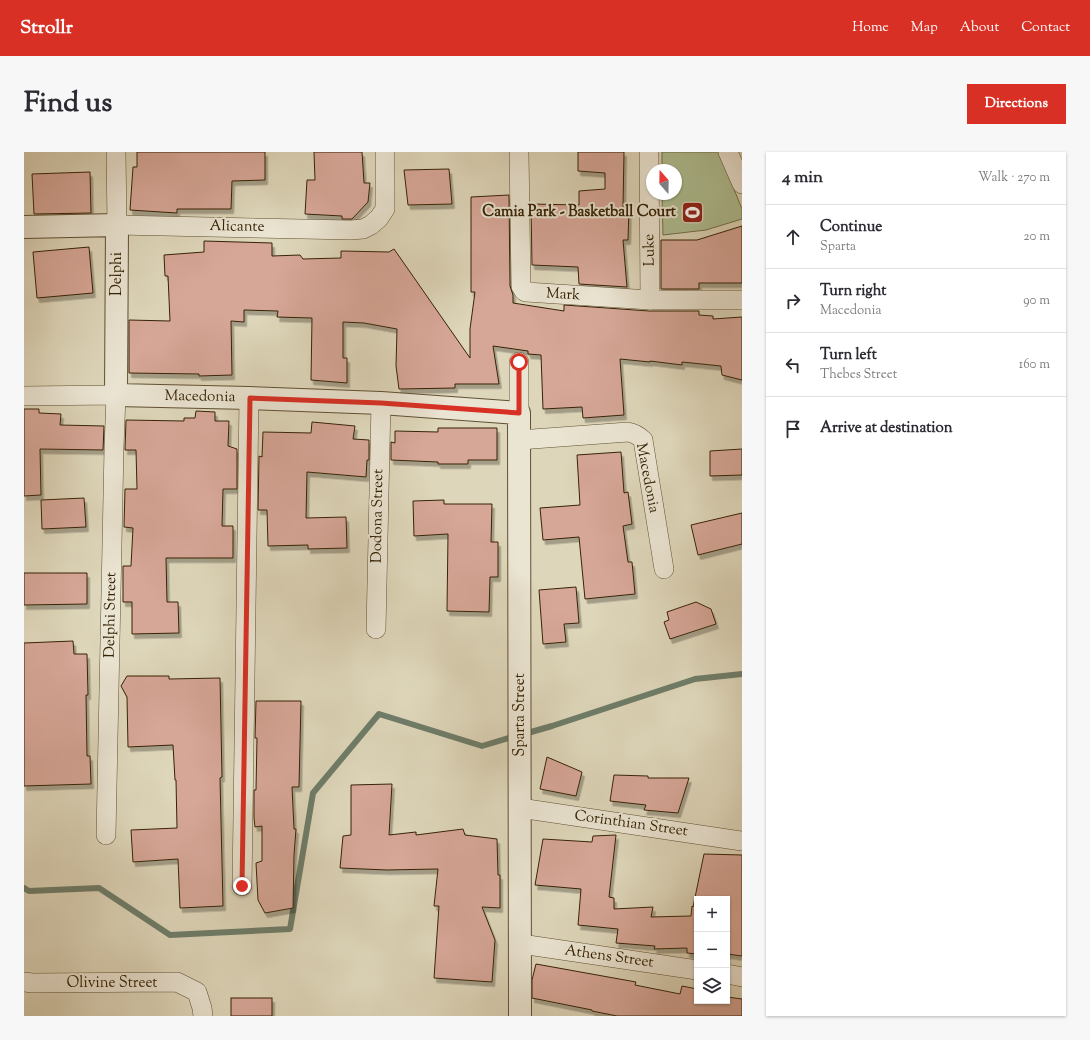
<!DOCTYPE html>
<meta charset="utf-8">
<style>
:root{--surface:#fff;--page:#f7f7f7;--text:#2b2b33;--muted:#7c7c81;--line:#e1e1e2;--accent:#d93025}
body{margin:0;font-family:"Sorts Mill Goudy",serif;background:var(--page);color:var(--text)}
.controls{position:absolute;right:12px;bottom:12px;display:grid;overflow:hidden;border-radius:0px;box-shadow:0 1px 3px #0004}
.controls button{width:36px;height:36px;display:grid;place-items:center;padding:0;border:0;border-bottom:1px solid var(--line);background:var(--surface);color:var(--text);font:20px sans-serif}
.compass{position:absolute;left:622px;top:12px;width:36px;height:36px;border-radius:50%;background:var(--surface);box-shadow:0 1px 3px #0004;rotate:340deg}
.stop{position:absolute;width:12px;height:12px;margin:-9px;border:3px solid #d93025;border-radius:50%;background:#fff}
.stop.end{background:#d93025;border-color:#fff;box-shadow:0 1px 4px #0008}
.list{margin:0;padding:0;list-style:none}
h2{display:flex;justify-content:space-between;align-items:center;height:52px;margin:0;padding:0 16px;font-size:17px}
h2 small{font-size:13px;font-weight:400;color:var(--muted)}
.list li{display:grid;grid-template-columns:26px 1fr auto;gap:12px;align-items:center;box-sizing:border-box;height:64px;padding:0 16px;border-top:1px solid var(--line)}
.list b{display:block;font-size:15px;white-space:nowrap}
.list p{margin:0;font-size:13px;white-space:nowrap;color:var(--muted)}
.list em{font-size:13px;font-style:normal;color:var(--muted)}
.icon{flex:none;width:22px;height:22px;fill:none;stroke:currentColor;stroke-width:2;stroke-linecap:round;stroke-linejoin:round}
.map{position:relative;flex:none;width:718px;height:864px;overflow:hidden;border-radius:0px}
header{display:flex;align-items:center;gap:24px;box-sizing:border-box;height:56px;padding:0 20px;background:var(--accent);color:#fff}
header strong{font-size:19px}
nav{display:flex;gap:22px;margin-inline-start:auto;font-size:14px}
.intro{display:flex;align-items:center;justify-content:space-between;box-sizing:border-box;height:96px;padding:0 24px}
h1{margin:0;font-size:28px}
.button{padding:10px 18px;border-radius:0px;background:var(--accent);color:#fff;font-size:14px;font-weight:700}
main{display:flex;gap:24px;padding:0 24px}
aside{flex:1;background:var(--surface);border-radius:0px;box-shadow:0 1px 3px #0004}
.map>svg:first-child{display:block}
.green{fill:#aebe92;stroke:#72704c}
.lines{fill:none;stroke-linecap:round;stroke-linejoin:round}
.stream{stroke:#6e7d69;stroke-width:6}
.building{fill:#d6a697;stroke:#362305;filter:url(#shadow)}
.minor-casing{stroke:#605032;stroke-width:20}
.tertiary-casing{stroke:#605032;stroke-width:24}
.minor{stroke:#eae4d2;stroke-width:19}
.tertiary{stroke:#eae4d2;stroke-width:22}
.route{stroke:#d93025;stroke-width:5}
.labels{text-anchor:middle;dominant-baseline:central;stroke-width:4;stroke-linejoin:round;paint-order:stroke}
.poi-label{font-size:15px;font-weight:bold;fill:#362305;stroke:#eae4d2;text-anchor:end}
.street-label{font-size:15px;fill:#362305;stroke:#eae4d2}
</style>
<header>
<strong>Strollr</strong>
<nav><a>Home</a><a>Map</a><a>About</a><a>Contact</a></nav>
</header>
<div class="intro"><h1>Find us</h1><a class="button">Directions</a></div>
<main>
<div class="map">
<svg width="718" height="864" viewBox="0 0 718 864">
<defs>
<filter id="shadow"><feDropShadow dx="2.5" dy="4.5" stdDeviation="0" flood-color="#0004"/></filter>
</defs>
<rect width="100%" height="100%" fill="#ded6ba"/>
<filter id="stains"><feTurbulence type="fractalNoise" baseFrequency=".005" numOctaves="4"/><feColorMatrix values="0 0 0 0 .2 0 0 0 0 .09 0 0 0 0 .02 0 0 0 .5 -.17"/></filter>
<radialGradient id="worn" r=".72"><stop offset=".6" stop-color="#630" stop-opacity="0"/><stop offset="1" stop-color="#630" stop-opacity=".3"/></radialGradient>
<polygon class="green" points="638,0 695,0 718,57 718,67 682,78 639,83 638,42 652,42 652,18 638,18"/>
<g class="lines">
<g class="stream">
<polyline points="500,582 528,574 671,527 718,522"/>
<polyline points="0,736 5,739 75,736 146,783 266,777 289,641 355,562 458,594 491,584"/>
</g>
</g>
<g class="building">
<polygon points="113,0 241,0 241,28 208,29 207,57 153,57 153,61 106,58 109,15 113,15"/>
<polygon points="290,0 338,0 340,31 346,31 344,50 328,67 318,67 318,64 281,62 283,28 291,28"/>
<polygon points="554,0 600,0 599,55 605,55 604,88 599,88 603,135 555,132 554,115 508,113 507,52 555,53 555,39 581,37 581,21 554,19"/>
<polygon points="425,17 428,52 384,53 380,18"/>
<polygon points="66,20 67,61 10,62 8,22"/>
<polygon points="485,43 486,134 489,143 489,151 540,159 540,153 625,159 675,159 675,163 689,164 689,167 718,165 718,228 698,223 697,214 658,210 658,213 626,209 626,210 596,207 600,263 559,266 558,255 519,257 517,203 504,202 504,199 469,194 475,232 431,232 431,236 375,237 372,214 373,177 340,171 319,170 319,206 323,206 323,231 287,228 288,166 253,165 254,159 220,158 220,170 207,169 208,223 175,224 175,222 105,221 105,168 146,169 144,124 141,124 140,103 180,100 180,89 248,91 248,104 276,103 279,107 317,106 317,99 365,100 370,97 446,206 446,177 451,140 447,140 447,45"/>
<polygon points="718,74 718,131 675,131 675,137 637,137 637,88 673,88"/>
<polygon points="65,95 69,141 13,146 9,100"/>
<polygon points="0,257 15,257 15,261 37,262 36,273 80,274 79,298 16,297 17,343 0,344"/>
<polygon points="172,259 191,260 191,269 205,269 204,294 213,297 213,337 199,337 198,374 209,374 209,406 142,406 143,450 154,450 155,481 108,482 108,450 99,450 99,414 107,414 109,376 100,375 101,337 113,337 112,298 101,298 102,268 160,269 160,266 171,266"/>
<polygon points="288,270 331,274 329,287 345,288 345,308 343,308 342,325 283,320 282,366 322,365 323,396 284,397 284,393 244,394 243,358 234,358 235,304 238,305 239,280 287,281"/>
<polygon points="414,276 473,276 473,308 444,308 444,312 414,312 414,310 367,308 367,290 371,291 371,279 414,280"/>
<polygon points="718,297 718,323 686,324 686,299"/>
<polygon points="597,300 600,341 604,340 608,372 599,374 604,410 608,410 611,442 561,447 555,385 519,388 516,356 556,353 553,303"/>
<polygon points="60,346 62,375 18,377 17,348"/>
<polygon points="420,348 420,352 468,352 467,390 474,390 474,425 466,425 465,460 423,459 424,382 390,384 389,349"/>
<polygon points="718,361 718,392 674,403 667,373"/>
<polygon points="0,421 63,421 63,452 0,453"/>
<polygon points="552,435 555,471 540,472 542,490 519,492 515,438"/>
<polygon points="672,450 687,457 692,472 646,487 640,470 645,468 643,460"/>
<polygon points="49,489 50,502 63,502 64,543 62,543 63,604 66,604 67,632 0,634 0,491"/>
<polygon points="103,524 145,524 145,527 196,526 198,625 196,626 199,754 156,756 154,707 109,710 107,678 153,676 152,628 151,628 149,593 104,595 103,545 97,534"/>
<polygon points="232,549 277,549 275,635 268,635 270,677 272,677 270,703 269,756 241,761 234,748 232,711 238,709 238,674 231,675 230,666 230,638 232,638 233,586 231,586"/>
<polygon points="523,605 558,620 552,644 516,637"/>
<polygon points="590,623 624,624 624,626 665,626 654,661 620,658 622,653 586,649"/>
<polygon points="368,632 365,683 392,680 392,683 439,677 441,683 473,687 474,723 476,723 476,756 458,755 471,788 468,830 410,826 415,754 410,754 414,717 363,718 316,716 319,684 327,683 327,633"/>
<polygon points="592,683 585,745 590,746 590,757 629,755 627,765 667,764 668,754 669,755 680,702 718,703 718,804 703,802 703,747 673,747 673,802 663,801 663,796 630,797 631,794 592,791 594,777 554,773 557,737 511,733 519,687 568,690 569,684"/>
<polygon points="512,812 612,830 611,833 656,842 658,834 673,837 673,849 703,849 703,845 718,847 718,864 593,864 568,859 568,858 508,846 508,828"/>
<rect x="207" y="846" width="41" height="18"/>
</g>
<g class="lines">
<defs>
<g id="minor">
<polyline points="92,0 93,73 327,78 339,77 347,73 355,66 361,57 361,0"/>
<polyline points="495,0 497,134 500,139 502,140 626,148 718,148"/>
<polyline points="625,0 626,148"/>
<polyline points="704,0 718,32"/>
<polyline points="495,210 495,261"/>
<polyline points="0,244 92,243 90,296 82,683"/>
<path d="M495,288L604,280C610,281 614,283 619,288L640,417"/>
<polyline points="352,477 357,251"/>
<polyline points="496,656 718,689"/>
<polyline points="218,734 225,246"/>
<polyline points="497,792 673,818"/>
<polyline points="703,822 718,825"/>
<polyline points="0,830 8,831 153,830 173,840 178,856 179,864"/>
</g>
<polyline id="tertiary" points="0,75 93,73 92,243 225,246 357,251 495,261 496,864"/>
</defs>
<use href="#minor" class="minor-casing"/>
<use href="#tertiary" class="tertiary-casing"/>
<use href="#minor" class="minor"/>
<use href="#tertiary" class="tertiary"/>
</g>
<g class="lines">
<polyline class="route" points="218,734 226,246 357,251 495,261 495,210"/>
</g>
<defs>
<symbol id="stadium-square" viewBox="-11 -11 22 22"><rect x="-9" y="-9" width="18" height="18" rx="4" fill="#8f2418" stroke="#eae4d2"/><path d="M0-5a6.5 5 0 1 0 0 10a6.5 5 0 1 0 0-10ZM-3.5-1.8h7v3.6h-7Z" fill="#fff"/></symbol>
</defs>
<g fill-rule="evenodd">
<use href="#stadium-square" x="656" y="48" width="25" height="25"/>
</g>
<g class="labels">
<g class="poi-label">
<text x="652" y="60">Camia Park - Basketball Court</text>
</g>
<g class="street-label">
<text transform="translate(213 75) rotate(1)">Alicante</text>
<text transform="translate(626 98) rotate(-91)">Luke</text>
<text transform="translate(93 122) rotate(-90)">Delphi</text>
<text transform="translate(539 143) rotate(3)">Mark</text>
<text transform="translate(176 245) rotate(1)">Macedonia</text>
<text transform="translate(623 326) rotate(79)">Macedonia</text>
<text transform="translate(354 364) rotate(-89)">Dodona Street</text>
<text transform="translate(87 463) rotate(-89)">Delphi Street</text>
<text transform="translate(496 563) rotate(-90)">Sparta Street</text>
<text transform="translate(607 672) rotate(8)">Corinthian Street</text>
<text transform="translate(585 805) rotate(8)">Athens Street</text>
<text x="88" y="831">Olivine Street</text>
</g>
</g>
<rect width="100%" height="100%" filter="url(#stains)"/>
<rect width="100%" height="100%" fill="url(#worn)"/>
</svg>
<div class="controls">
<button>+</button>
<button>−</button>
<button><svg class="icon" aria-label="layers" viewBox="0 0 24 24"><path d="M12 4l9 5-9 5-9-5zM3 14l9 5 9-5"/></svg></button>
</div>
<svg class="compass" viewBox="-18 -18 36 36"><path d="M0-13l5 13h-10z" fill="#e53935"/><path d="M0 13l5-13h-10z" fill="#7c7c81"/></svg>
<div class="stop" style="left:495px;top:210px"></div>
<div class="stop end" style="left:218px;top:734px"></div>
</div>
<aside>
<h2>4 min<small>Walk · 270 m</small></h2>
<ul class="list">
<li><svg class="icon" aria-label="ahead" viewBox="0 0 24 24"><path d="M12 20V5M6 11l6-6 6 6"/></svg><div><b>Continue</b><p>Sparta</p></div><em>20 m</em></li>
<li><svg class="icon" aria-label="right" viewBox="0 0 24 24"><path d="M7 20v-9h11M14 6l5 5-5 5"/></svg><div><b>Turn right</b><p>Macedonia</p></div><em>90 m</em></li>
<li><svg class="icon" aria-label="left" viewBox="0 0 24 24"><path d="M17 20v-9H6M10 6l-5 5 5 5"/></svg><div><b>Turn left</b><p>Thebes Street</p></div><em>160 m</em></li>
<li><svg class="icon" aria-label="arrive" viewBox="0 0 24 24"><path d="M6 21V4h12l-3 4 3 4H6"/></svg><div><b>Arrive at destination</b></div></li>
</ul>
</aside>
</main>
